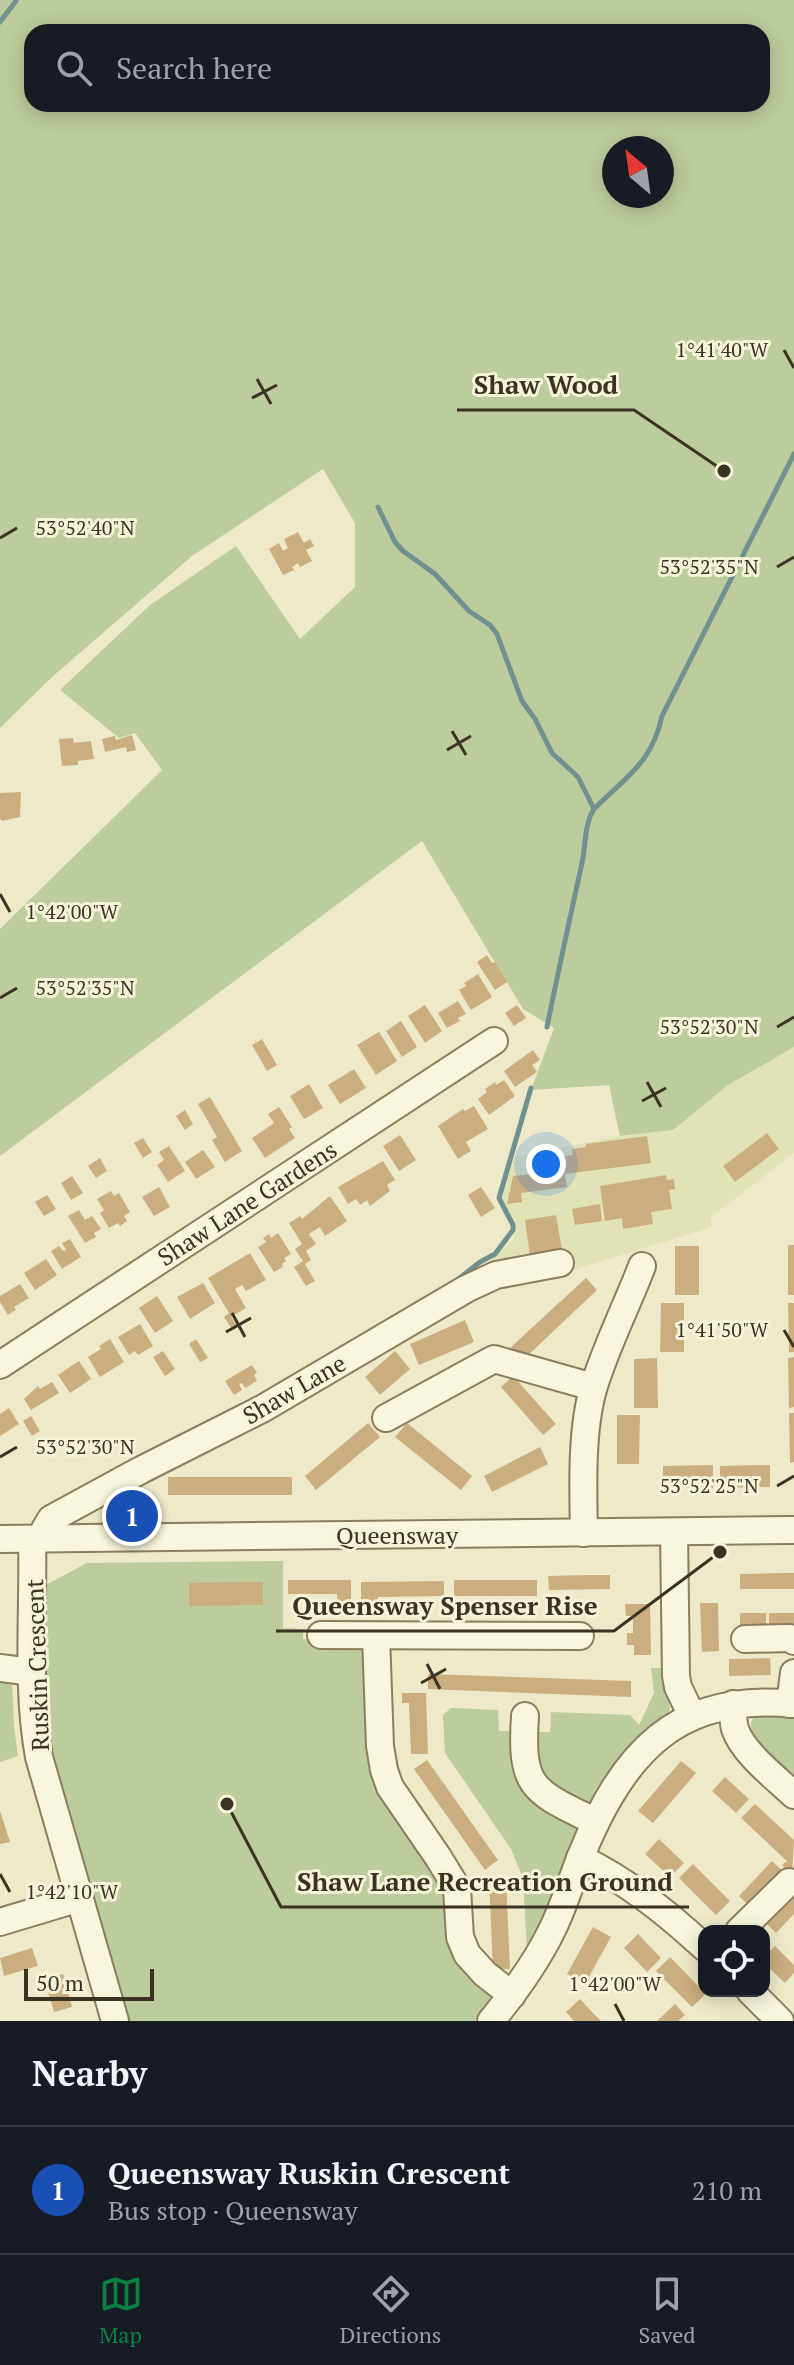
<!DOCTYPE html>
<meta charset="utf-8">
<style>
:root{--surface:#171b24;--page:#242831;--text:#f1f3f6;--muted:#9ea1a6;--line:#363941;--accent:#0b8043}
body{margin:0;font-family:"PT Serif",serif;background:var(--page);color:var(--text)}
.controls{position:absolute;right:24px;bottom:24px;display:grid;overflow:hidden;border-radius:16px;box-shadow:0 4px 20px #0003}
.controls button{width:72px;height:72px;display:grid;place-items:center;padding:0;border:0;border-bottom:2px solid var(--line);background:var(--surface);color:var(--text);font:40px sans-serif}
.compass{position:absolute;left:602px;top:136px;width:72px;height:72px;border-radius:50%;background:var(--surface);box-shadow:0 4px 20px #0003;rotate:331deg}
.scale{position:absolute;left:24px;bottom:20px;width:130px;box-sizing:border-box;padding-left:8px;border:4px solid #3b3321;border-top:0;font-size:22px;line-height:28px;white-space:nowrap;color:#3b3321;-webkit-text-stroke:6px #f5f3d8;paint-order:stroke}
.you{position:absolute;left:546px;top:1164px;width:28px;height:28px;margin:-20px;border:6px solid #fff;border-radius:50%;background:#1a73e8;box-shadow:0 0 0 12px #1a73e833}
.badge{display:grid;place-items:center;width:52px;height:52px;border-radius:50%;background:var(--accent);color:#fff;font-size:26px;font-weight:700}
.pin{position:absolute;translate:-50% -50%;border:4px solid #fff;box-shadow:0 2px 8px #0006}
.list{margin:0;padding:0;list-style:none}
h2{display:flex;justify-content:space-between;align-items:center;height:104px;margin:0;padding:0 32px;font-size:34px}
h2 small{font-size:26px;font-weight:400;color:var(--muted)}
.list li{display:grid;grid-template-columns:52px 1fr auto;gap:24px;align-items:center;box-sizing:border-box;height:128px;padding:0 32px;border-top:2px solid var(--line)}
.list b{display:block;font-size:30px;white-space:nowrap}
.list p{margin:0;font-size:26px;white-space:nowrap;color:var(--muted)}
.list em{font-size:26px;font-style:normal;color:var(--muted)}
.icon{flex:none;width:44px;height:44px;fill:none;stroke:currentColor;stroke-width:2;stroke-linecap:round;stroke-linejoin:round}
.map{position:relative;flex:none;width:794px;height:2021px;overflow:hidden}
.search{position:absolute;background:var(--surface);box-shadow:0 4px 20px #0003;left:24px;right:24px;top:24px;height:88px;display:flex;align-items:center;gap:20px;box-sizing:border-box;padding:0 28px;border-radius:24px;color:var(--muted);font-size:30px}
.sheet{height:232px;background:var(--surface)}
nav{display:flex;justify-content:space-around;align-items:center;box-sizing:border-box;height:112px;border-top:2px solid var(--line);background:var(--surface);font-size:22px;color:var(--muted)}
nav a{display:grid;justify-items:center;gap:4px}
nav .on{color:var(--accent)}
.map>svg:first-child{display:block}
.farmland{fill:#e1e3b6}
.green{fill:#bdcc9c;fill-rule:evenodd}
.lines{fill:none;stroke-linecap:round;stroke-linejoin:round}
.stream{stroke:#70918f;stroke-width:5}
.building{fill:#cbae80}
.minor-casing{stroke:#8a7e5e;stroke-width:30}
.minor{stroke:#f8f6dc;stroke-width:26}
.ticks{fill:none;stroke:#3b3321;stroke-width:3}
.labels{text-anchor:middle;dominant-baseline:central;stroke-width:6;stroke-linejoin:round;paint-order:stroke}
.street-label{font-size:24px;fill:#3b3321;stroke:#f5f3d8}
.ticks-label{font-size:20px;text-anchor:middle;fill:#3b3321;stroke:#f5f3d8;stroke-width:6;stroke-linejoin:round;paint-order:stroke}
.leader{fill:none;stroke:#3b3321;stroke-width:3}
.callout-dot{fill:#3b3321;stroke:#f5f3d8;stroke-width:3}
.callout-label{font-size:26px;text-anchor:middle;font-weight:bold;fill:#3b3321;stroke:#f5f3d8;stroke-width:6;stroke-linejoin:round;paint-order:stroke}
</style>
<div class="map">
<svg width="794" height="2021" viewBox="0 0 794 2021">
<rect width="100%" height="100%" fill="#eeeac9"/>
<polygon class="farmland" points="794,1047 794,1153 710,1218 712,1227 573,1270 499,1285 492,1258 514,1240 515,1227 502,1210 501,1202 510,1158 620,1136 673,1130 728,1085"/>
<g class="green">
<path d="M0,0H794V1047L728,1085L673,1130L620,1136L609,1085L531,1090L554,1028L523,1009L422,841L0,1156V929L162,770L135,733L119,738L60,690L150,605L236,546L300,639L355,587V523L323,469L192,556L52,677L0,728ZM762,32V104H32V32ZM614,148H662V196H614Z"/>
<path d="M283,1561V1628L303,1629V1639C328,1640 349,1639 372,1651L375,1718L430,1861L489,1989L490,1998L475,2021H124L41,1726L40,1588L87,1563Z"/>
<polygon points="651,1668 664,1668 670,1710 665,1717 633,1741 590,1806 553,1900 527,1951 523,1878 511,1849 445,1753 443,1715 451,1708 498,1710 499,1731 550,1732 551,1712 630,1715 639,1725 654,1693"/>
<polygon points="0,1676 12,1681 14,1726 18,1756 0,1762"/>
<path d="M757,1711H794V1779C781,1767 748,1743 751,1723C752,1719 755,1715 757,1711Z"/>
</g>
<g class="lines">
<g class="stream">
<polyline points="0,22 16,1"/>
<path d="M378,507L395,542L403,551L435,574L469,611L490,625L497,634L522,701L535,719L552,753L578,777L594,809C584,825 586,845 582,863C570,918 558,972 547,1027"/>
<path d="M594,809C626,777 652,763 662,716L794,454"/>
<polyline points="457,1280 480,1262 495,1254 513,1230 513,1225 499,1198 531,1088"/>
</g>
</g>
<g class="building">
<polygon points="298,532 304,543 310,539 314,546 306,550 312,561 300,567 298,563 292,567 294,570 283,575 269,549 279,543 283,551 288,548 284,539"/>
<polygon points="132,735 136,750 127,752 126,747 105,752 102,739 115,736 116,740"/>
<polygon points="73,738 74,743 91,741 94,759 78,761 78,765 62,766 59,739"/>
<polygon points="21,792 20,817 2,821 0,819 0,793"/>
<polygon points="487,955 492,963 495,962 507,982 495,990 477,962"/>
<polygon points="478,974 492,997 471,1010 459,990 466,986 464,983"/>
<polygon points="458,1001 466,1014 458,1018 460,1021 447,1028 438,1013"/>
<polygon points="425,1005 442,1031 425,1043 408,1016"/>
<polygon points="517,1005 526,1018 514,1026 505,1013"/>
<polygon points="401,1021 417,1047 402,1057 386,1031"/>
<polygon points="379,1032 397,1061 376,1075 357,1045"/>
<polygon points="262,1039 277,1065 267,1071 252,1045"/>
<polygon points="533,1050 540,1060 532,1065 537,1072 515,1087 504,1071"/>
<polygon points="354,1069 366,1088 340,1104 328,1085"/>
<polygon points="504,1080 515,1096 489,1115 478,1099 487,1092 485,1089 495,1082 496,1085"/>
<polygon points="309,1084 323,1108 304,1119 290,1096"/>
<polygon points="210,1097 242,1151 225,1162 212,1140 217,1137 198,1104"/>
<polygon points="474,1106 488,1129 466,1142 471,1151 458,1159 438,1126 463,1109 465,1111"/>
<polygon points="279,1107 292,1127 289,1129 295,1138 265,1158 252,1138 274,1123 268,1114"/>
<polygon points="185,1110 193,1124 185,1130 176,1116"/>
<polygon points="767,1133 779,1149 735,1182 723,1166"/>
<polygon points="400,1135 416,1160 399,1171 383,1146"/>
<polygon points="647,1136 651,1163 565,1174 567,1187 521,1193 522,1202 507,1204 513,1176 550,1172 548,1158 573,1155 572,1149 586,1147 586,1144"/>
<polygon points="143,1138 152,1152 143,1158 134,1143"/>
<polygon points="169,1146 185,1171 168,1182 157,1165 164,1160 159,1152"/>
<polygon points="203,1150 215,1167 196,1179 185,1162"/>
<polygon points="100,1158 107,1171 96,1178 88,1166"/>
<polygon points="383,1161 395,1180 387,1185 390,1191 370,1206 367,1200 360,1205 356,1199 348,1204 338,1187"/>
<polygon points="666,1175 667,1180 674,1179 675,1189 669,1190 672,1209 651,1212 653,1224 623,1229 622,1218 605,1221 600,1186"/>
<polygon points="72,1176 83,1193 71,1200 61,1183"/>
<polygon points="159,1187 170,1207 154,1216 142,1197"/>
<polygon points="481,1187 495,1208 481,1217 468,1195"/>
<polygon points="111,1191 114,1196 119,1193 130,1212 124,1216 127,1221 120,1226 118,1223 109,1228 100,1213 104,1210 97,1199"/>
<polygon points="47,1195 56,1209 44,1216 35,1202"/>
<polygon points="330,1196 347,1221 325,1236 320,1227 309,1234 316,1244 306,1251 311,1260 305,1264 315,1281 306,1286 294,1267 303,1261 295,1249 302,1244 289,1223 300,1216 302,1219"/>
<polygon points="600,1204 602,1221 575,1225 572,1209"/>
<polygon points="79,1210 85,1220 92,1216 101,1229 94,1233 96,1237 85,1243 68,1216"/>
<polygon points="556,1215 562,1250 530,1255 525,1220"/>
<polygon points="278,1233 291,1254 284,1258 286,1261 282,1264 283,1267 274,1272 258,1247 266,1242 263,1238 269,1234 271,1238"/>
<polygon points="70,1239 81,1257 62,1269 51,1251 59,1246 63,1251 66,1250 62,1243"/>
<rect x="788" y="1245" width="6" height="50"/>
<rect x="675" y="1246" width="24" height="49"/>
<polygon points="250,1253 266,1280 246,1291 242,1285 235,1289 246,1308 231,1317 237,1326 232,1329 224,1317 229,1313 208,1278"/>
<polygon points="46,1259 57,1275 35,1290 24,1273"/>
<polygon points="586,1278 597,1290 523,1360 511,1347"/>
<polygon points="203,1283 215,1303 190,1319 177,1297"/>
<polygon points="20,1284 29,1298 14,1307 16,1310 8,1315 0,1302 0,1296"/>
<polygon points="157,1296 173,1321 155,1333 139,1308"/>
<polygon points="661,1303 684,1303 684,1352 660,1352"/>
<polygon points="788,1303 794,1303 794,1352 789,1352"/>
<polygon points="465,1320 474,1342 419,1365 410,1344"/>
<polygon points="140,1324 153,1346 138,1355 135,1351 129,1355 118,1337"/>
<polygon points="110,1339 124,1362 100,1377 88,1357 101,1349 99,1346"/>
<polygon points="196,1339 208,1358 200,1362 189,1344"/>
<polygon points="163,1351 175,1369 165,1376 153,1357"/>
<polygon points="395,1351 410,1369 380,1395 365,1377"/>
<polygon points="794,1357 794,1407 789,1408 788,1358"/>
<polygon points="657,1358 658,1408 634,1408 634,1359"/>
<polygon points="79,1361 91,1379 70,1393 58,1375"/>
<polygon points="252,1365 257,1373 254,1375 257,1381 245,1388 242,1383 239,1384 242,1390 234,1395 225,1381"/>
<polygon points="513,1376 556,1424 543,1435 501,1387"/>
<polygon points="52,1382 59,1393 31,1410 24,1399 38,1386 40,1389"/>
<polygon points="9,1408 19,1424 0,1436 0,1414"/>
<polygon points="789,1413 794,1413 794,1462 790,1463"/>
<polygon points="617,1415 640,1415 639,1464 617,1464"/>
<polygon points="31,1416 40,1431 32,1436 23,1421"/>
<polygon points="368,1423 380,1437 316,1490 305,1476"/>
<polygon points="407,1423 472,1476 461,1490 395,1437"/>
<polygon points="540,1447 548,1464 492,1492 484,1476"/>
<polygon points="713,1465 713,1488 663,1488 663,1466"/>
<polygon points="770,1465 770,1487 720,1488 720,1466"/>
<rect x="168" y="1477" width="124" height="18"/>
<polygon points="781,1573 794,1573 794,1589 740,1589 740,1574"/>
<polygon points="589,1575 610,1575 610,1589 549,1590 548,1576"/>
<polygon points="288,1580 351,1580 351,1602 337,1602 337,1594 288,1594"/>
<rect x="454" y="1580" width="83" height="16"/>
<polygon points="444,1581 444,1596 378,1597 378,1604 361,1604 361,1582"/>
<polygon points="263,1582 263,1605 189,1606 189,1583"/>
<polygon points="700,1603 718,1603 719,1651 702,1652"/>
<polygon points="625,1604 650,1604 651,1655 634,1655 634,1645 627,1645 627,1633 633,1633 633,1616 626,1616"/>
<polygon points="740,1613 766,1613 766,1627 740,1628"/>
<polygon points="769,1613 794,1613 794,1626 769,1627"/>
<polygon points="770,1658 771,1675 729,1676 729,1659"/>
<polygon points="428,1674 631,1681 631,1697 428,1689"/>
<polygon points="402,1693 426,1693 428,1754 411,1754 409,1703 402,1703"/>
<polygon points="427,1760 498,1860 485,1870 414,1769"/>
<polygon points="681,1761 696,1773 653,1823 638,1811"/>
<polygon points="725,1777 749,1799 736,1813 712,1791"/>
<polygon points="755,1804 794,1840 792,1875 782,1865 787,1861 741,1818"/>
<polygon points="0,1811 10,1842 0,1844"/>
<polygon points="659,1839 684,1863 670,1877 645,1854"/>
<polygon points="772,1861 783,1871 749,1906 739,1896"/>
<polygon points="693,1864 730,1901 716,1915 679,1878"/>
<polygon points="506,1878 510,1969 493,1970 489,1879"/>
<polygon points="794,1893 794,1914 776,1933 766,1923"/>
<polygon points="593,1927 611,1937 585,1984 567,1974"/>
<polygon points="638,1934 661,1958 647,1972 624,1948"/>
<polygon points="775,1946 794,1965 794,1973 785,1983 764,1963 764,1957"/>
<polygon points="32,1948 38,1966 4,1976 0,1958"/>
<polygon points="670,1957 706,1994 692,2007 656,1971"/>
<polygon points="63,1974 72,2007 54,2012 44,1979"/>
<polygon points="580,1999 592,2012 601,2021 574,2021 566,2012"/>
<polygon points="675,2004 685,2015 678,2021 657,2021"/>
</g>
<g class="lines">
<defs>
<g id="minor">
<polyline points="0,1365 494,1041"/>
<polyline points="386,1418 494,1359 593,1387"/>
<polyline points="674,1532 676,1676 678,1687 692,1716"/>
<path d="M584,1533C583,1488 581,1428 594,1386C606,1347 627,1305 642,1266"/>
<polyline points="0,1539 794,1530"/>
<path d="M32,1539C34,1611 26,1686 39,1757L115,2021"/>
<polyline points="42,1539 45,1529 51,1519 141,1470 262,1409 466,1289 496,1275 560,1263"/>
<polyline points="321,1635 580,1636"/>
<polyline points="376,1636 380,1746 384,1770 390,1787 438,1857 457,1888 460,1937 467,1954 485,1974 512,1995"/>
<polyline points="745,1639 790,1638 794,1641"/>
<polyline points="0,1668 32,1672"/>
<path d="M733,1704C733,1712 733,1722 735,1729C743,1753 776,1778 794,1795"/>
<polyline points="790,1704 794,1673"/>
<path d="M525,1716C520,1790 534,1791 596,1822"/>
<path d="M580,1858C627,1881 666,1912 704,1947"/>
<polyline points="0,1922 80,1898"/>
<polyline points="739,1931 789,1882"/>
<polyline points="750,1991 780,2021"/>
<path d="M491,2021C514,1993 536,1963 552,1930C564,1906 571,1881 581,1856C622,1754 676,1692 794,1704"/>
</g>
</defs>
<use href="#minor" class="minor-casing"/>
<use href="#minor" class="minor"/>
</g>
<path class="ticks" d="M784,350L794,368M257,379L271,404M252,398L277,385M0,538L17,528M777,567L794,557M452,731L466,755M447,750L471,736M0,894L10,912M0,998L17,988M777,1027L794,1017M647,1082L661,1107M642,1101L666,1088M232,1313L245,1337M784,1330L794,1347M226,1332L251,1318M0,1457L17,1447M777,1486L794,1476M427,1664L440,1689M421,1683L446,1669M0,1874L10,1892M615,2004L624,2021"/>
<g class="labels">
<g class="street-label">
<text transform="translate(247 1203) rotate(-33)">Shaw Lane Gardens</text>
<text transform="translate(294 1389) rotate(-30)">Shaw Lane</text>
<text x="397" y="1535">Queensway</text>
<text transform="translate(37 1665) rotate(-92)">Ruskin Crescent</text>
</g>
</g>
<g class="ticks-label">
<text x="722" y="357">1°41'40"W</text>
<text x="85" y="535">53°52'40"N</text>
<text x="709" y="574">53°52'35"N</text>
<text x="72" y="919">1°42'00"W</text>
<text x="85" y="995">53°52'35"N</text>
<text x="709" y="1034">53°52'30"N</text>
<text x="722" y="1337">1°41'50"W</text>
<text x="85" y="1454">53°52'30"N</text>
<text x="709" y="1493">53°52'25"N</text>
<text x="72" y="1899">1°42'10"W</text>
<text x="615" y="1991">1°42'00"W</text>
</g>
<path class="leader" d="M724 471L634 410H457M720 1552L614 1631H276M227 1804L281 1907H689"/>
<g class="callout-dot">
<circle cx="724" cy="471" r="8"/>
<circle cx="720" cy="1552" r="8"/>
<circle cx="227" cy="1804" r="8"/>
</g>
<g class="callout-label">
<text x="546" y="394">Shaw Wood</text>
<text x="445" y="1615">Queensway Spenser Rise</text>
<text x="485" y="1891">Shaw Lane Recreation Ground</text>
</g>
</svg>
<div class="controls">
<button><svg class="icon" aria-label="locate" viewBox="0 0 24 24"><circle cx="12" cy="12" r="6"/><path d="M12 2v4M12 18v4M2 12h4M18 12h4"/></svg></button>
</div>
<svg class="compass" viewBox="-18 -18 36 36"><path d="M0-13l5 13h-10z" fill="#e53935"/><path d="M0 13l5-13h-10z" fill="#9ea1a6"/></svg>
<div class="scale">50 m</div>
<div class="you"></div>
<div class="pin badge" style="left:132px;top:1516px;background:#1a4fb4">1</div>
<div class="search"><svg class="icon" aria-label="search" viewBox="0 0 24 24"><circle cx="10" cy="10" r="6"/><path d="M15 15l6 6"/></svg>Search here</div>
</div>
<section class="sheet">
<h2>Nearby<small></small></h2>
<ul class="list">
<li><span class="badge" style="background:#1a4fb4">1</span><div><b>Queensway Ruskin Crescent</b><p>Bus stop · Queensway</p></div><em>210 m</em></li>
</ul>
</section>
<nav>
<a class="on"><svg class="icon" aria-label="map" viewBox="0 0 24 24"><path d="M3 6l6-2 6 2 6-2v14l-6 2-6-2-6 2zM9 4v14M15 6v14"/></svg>Map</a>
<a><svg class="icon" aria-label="directions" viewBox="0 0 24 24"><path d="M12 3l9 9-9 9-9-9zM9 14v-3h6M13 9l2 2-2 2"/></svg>Directions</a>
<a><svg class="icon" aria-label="saved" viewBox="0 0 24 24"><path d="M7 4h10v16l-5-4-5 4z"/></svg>Saved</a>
</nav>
